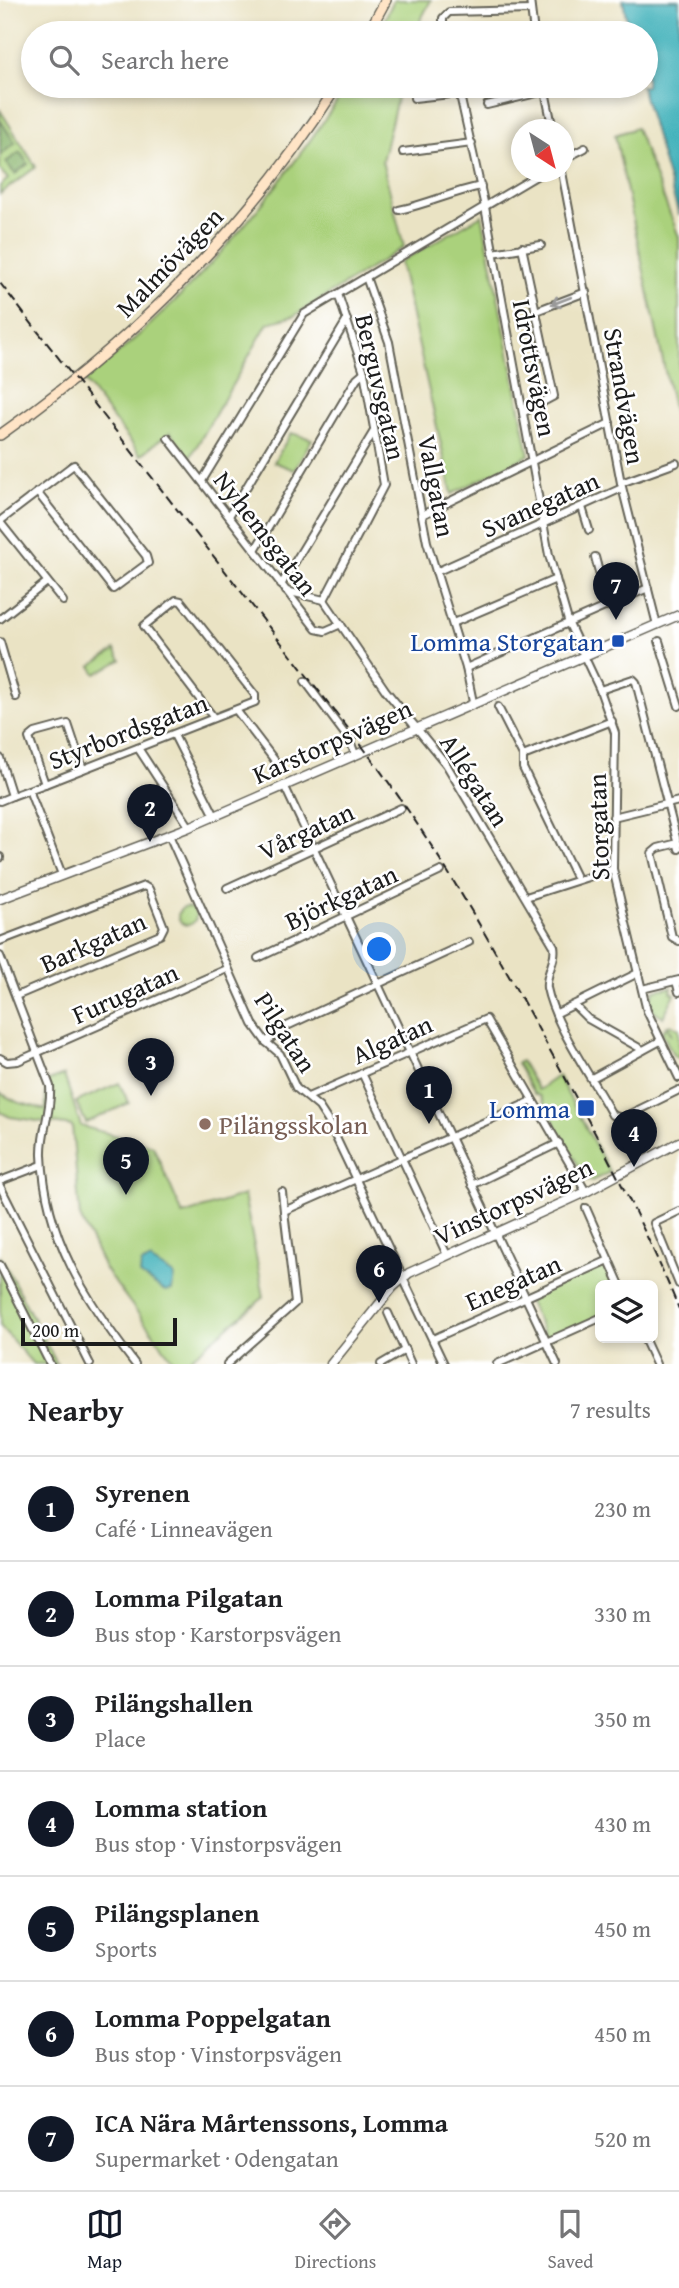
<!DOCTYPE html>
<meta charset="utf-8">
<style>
:root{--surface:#fff;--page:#f2f2f2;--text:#202124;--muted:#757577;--line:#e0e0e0;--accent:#111827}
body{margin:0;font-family:"Gentium Book Plus",serif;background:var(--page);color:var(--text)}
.controls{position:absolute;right:21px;bottom:21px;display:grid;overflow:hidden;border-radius:10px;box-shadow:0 4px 10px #0003}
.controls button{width:63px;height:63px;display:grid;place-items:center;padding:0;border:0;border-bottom:2px solid var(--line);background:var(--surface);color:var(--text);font:35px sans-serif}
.compass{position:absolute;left:511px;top:119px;width:63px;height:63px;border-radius:50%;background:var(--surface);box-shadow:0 4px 10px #0003;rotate:144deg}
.scale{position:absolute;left:21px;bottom:18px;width:156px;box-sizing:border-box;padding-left:7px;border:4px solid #1c1c1c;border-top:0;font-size:19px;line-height:24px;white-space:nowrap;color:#1c1c1c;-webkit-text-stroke:5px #fff;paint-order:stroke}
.you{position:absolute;left:380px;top:950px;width:24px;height:24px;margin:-18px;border:5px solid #fff;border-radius:50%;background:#1a73e8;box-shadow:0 0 0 10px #1a73e833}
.badge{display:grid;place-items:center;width:46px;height:46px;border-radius:50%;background:var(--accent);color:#fff;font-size:23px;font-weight:700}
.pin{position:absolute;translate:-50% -58px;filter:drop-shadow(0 2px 4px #0008)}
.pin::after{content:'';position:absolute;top:37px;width:24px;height:21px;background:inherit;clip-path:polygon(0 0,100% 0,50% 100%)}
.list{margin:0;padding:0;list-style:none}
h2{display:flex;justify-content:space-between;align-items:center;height:91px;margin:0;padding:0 28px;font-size:30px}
h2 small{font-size:23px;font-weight:400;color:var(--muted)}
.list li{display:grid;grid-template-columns:46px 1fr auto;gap:21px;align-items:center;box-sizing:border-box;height:105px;padding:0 28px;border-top:2px solid var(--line)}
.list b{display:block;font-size:26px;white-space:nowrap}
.list p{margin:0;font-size:23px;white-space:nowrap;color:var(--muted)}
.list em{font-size:23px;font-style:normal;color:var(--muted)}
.icon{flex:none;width:38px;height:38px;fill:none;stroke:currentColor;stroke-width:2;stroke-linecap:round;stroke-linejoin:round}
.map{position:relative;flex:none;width:679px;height:1364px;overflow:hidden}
.search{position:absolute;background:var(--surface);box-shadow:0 4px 10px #0003;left:21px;right:21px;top:21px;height:77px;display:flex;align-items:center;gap:18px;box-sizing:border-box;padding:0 24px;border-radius:38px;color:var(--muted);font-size:26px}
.sheet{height:826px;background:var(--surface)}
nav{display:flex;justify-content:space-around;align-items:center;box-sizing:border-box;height:98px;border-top:2px solid var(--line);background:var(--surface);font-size:19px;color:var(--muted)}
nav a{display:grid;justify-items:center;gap:4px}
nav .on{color:var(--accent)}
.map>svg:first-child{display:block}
.green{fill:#aad17b;stroke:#63764c;stroke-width:2}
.forest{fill:#87b36b;stroke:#526844;stroke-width:2}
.water{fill:#41b1ba;stroke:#2e666b;stroke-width:2}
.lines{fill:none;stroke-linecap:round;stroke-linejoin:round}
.stream{stroke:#41b1ba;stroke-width:2}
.minor-casing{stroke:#646257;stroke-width:10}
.tertiary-casing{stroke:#646257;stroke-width:11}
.secondary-casing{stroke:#646257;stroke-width:12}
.minor{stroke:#fff;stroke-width:6}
.tertiary{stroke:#fff;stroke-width:8}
.secondary{stroke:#ffe4c6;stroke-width:9}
.rail{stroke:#1c1c1c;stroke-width:2;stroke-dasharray:10 5;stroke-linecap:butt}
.oneway{stroke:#999}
.transit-dot{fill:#1a4fb4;stroke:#fff;stroke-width:2.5}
.education-dot{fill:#8d6e63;stroke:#fff;stroke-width:2.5}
.labels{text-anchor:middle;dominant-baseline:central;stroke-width:5;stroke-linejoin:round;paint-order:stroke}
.street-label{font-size:26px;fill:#1c1c1c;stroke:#fff}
.transit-label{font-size:26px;fill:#164399;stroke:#fff;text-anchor:end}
.education-label{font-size:26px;fill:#785e54;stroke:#fff;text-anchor:start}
</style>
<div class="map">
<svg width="679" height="1364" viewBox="0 0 679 1364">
<rect width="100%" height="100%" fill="#fff"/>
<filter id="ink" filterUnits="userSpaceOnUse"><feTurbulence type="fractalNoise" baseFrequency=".0143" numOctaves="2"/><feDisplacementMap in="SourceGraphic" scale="14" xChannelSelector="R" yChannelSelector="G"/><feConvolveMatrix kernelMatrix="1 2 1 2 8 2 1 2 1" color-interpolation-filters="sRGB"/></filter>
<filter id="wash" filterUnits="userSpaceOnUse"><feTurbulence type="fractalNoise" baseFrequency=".00686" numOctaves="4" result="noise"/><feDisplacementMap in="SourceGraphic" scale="28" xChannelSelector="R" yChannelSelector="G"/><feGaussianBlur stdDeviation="1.57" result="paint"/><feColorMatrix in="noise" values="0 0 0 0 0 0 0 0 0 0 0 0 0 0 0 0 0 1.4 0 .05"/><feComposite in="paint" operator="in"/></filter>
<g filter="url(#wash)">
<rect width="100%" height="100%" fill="#eae3c4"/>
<g class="green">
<polygon points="394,0 431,0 414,33 378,33"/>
<path d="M347,86H400L382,161L404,247L294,316L268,323L190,458L170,432L141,455L84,381C188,300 275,197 347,86Z"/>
<polygon points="0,110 36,167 0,194 0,186 8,179 0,170 0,155 15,143 0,120"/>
<polygon points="636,128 679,237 679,437 615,135"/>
<polygon points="482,215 529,455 452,494 400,262"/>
<polygon points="291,433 312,439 294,470 274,462"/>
<polygon points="115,650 121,660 96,674 91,666"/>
<circle cx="187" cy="916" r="9"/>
<polygon points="672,987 671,992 675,994 663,1017 653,1010 651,998 655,990"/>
<polygon points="671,1024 679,1029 679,1058 673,1055 662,1032 667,1026 672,1036 668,1025"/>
<polygon points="521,1061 538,1090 558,1076 610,1172 592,1181 586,1180 540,1096 534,1094 517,1063"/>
<polygon points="64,1075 81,1126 153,1146 183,1215 244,1195 264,1297 183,1364 176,1364 104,1268 80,1217 72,1126 10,1117 0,1112 0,1093 17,1102 46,1110 45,1082"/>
<polygon points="119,1083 129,1103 86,1123 76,1102"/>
<polygon points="0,1255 57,1364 33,1364 0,1326"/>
<polygon points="608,1263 618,1285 600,1285 600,1316 547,1340 527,1298"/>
</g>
<g class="forest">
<polygon points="0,120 15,143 0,155"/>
<polygon points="20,152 28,164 15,174 6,162"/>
</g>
<g class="water">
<polygon points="623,0 679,0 679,215 641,86 646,86 646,33 629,33"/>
<polygon points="150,1260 174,1275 172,1290 165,1291 140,1275 141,1264"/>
</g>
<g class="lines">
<polyline class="stream" points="615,1129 623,1132 633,1147 632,1151"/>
</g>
</g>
<g filter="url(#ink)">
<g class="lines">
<defs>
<g id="minor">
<polyline points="530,0 534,33"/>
<polyline points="443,33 443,18 449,12 531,10"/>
<polyline points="458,86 485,207 549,555 569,624 600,690 615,733 613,869 647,1011 679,1078"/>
<polyline points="544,86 553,130"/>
<polyline points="414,98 460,93"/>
<polyline points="487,105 545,91"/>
<polyline points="403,152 472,143"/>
<polyline points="564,159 585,148"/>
<polyline points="562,172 621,483 657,625"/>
<path d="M399,210C428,204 452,192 481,186"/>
<polyline points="522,247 554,396 524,412"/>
<polyline points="493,253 541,245"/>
<polyline points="366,277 389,342 427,542 466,668 473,702"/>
<polyline points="536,311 586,292"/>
<polyline points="168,438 316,629 325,631 341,624"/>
<polyline points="202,481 304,314 543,172"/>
<polyline points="621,483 676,463"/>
<polyline points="582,507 589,530"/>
<polyline points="422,515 610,423"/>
<polyline points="229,516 347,320"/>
<polyline points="0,521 72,466 74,465 146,556 148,563 113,589 37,492"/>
<polyline points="0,522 63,601"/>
<polyline points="255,550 357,378 364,372"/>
<polyline points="595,557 608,606"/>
<polyline points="436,572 622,488"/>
<polyline points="281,585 374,431"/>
<path d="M286,591L324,600L386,691L446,764L554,946C557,960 545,974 547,988C555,1027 593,1079 612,1115L622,1118L679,1090"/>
<polyline points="324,600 384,485 364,372 338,294"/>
<polyline points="0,619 47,582"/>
<polyline points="453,623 556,579"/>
<polyline points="659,641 679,706"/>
<polyline points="0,642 16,697"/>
<polyline points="466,668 648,588"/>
<polyline points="305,681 350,741 355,754"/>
<polyline points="600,690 633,679 636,682 679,849"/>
<polyline points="498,707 523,756 523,768 577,879"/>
<polyline points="236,710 279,766"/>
<polyline points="174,735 213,812"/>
<polyline points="138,748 187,823"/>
<polyline points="523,756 612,721"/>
<polyline points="0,758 12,796 0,801"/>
<polyline points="45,784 29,738 35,733 68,724 83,769"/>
<polyline points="284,785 557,1364"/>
<polyline points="29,790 61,872"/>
<polyline points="12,796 45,784 255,702 255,695 181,601 176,600 144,626 214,718"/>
<polyline points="613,817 679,801"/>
<polyline points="169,835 253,1024 266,1042 280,1054 296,1088 319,1107 328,1121 444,1364"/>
<polyline points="678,843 658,848 652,853 672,937 679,941"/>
<polyline points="0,857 0,858"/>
<polyline points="227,888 401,808"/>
<polyline points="526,897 613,869"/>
<polyline points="0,941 144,886 149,889 164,927 160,935 16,996"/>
<path d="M0,956L50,1086C52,1110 41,1131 42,1155C45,1238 86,1300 135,1364"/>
<polyline points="258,958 441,871"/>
<polyline points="676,981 679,992"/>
<polyline points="642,989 679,980"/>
<polyline points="574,1005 588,1019 643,1050"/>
<polyline points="557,1013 638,973"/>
<polyline points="266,1042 287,1026 469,942"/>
<polyline points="0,1058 7,1062 18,1061 227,969"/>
<polyline points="362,1073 447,1255"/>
<polyline points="592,1078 660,1041"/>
<polyline points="308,1097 486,1019 586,1192"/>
<polyline points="0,1181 42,1165"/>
<polyline points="472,1185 559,1143"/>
<polyline points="0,1186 90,1364"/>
<polyline points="282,1192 284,1211"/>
<polyline points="586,1208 620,1285"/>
<polyline points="679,1211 654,1223 679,1284"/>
<polyline points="0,1265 50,1364"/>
<polyline points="388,1313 411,1364"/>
<polyline points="644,1338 656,1364"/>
<polyline points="433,1339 609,1260"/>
<polyline points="227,1364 295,1303 284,1211 532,1101"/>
<polyline points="381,1364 405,1350"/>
<polyline points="497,1364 600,1318"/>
</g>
<g id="tertiary">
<polyline points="0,899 187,828 679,615"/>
<polyline points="331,1364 393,1287 409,1273 586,1192 679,1142"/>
</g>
<g id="secondary">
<polyline points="368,33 386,0"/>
<path d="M0,435C135,340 249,226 337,86"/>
</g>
</defs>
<use href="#minor" class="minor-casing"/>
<use href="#tertiary" class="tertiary-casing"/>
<use href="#secondary" class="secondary-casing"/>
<use href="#minor" class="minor"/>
<use href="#tertiary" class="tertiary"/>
<use href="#secondary" class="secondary"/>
<path class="rail" d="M0,283L365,750C435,843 490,941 546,1043C594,1130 641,1217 679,1309"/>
</g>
<defs><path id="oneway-shaft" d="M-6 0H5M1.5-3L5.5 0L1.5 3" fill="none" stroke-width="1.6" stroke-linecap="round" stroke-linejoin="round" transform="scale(1.75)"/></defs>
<use class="oneway" href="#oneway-shaft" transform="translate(561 301) rotate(159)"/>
</g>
<g class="transit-dot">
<rect x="611" y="634" width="14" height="14" rx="3.5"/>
<rect x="577" y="1099" width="18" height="18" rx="3.5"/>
</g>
<circle class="education-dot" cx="205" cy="1124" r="7"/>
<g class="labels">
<g class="street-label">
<text transform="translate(169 262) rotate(-46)">Malmövägen</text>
<text transform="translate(535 368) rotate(79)">Idrottsvägen</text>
<text transform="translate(381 387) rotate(77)">Berguvsgatan</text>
<text transform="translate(625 396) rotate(80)">Strandvägen</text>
<text transform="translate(437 486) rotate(79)">Vallgatan</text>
<text transform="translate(540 504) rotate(-24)">Svanegatan</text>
<text transform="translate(266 533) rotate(52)">Nyhemsgatan</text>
<text transform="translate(128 731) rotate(-21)">Styrbordsgatan</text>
<text transform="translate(332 741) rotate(-24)">Karstorpsvägen</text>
<text transform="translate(475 780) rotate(57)">Allégatan</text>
<text transform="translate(598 827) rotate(-92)">Storgatan</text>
<text transform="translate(306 831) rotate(-25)">Vårgatan</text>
<text transform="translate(341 897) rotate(-25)">Björkgatan</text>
<text transform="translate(93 942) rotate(-24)">Barkgatan</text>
<text transform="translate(125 993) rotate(-24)">Furugatan</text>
<text transform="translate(286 1032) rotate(57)">Pilgatan</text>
<text transform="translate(392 1039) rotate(-24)">Algatan</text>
<text transform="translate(513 1201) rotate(-25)">Vinstorpsvägen</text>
<text transform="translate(513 1282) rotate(-24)">Enegatan</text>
</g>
<g class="transit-label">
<text x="604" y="641">Lomma Storgatan</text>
<text x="570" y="1108">Lomma</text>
</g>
<g class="education-label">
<text x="219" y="1124">Pilängsskolan</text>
</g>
</g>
</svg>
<div class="controls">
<button><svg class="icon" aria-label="layers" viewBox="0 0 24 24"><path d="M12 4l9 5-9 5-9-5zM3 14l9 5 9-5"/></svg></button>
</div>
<svg class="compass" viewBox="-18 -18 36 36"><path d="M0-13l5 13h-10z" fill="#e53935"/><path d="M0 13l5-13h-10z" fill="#757577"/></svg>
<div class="scale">200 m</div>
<div class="you"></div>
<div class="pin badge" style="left:429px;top:1124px">1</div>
<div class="pin badge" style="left:150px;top:842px">2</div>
<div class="pin badge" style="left:151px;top:1096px">3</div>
<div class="pin badge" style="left:634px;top:1167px">4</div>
<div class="pin badge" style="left:126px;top:1195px">5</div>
<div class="pin badge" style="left:379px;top:1303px">6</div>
<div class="pin badge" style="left:616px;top:620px">7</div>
<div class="search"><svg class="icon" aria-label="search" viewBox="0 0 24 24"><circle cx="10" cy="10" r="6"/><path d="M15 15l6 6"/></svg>Search here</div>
</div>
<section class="sheet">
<h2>Nearby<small>7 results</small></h2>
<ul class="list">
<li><span class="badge">1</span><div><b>Syrenen</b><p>Café · Linneavägen</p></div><em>230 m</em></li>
<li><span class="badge">2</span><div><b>Lomma Pilgatan</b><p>Bus stop · Karstorpsvägen</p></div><em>330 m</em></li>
<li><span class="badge">3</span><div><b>Pilängshallen</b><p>Place</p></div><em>350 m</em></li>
<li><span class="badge">4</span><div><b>Lomma station</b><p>Bus stop · Vinstorpsvägen</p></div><em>430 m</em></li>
<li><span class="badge">5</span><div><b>Pilängsplanen</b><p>Sports</p></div><em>450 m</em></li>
<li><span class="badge">6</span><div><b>Lomma Poppelgatan</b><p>Bus stop · Vinstorpsvägen</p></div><em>450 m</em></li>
<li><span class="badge">7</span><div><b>ICA Nära Mårtenssons, Lomma</b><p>Supermarket · Odengatan</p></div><em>520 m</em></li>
</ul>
</section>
<nav>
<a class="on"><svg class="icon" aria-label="map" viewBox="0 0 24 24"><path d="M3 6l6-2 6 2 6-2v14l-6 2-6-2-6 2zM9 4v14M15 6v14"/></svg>Map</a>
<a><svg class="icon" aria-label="directions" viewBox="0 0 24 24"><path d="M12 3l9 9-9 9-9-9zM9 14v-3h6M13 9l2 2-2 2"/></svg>Directions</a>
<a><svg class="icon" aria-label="saved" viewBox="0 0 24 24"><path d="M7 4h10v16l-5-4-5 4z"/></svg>Saved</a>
</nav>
